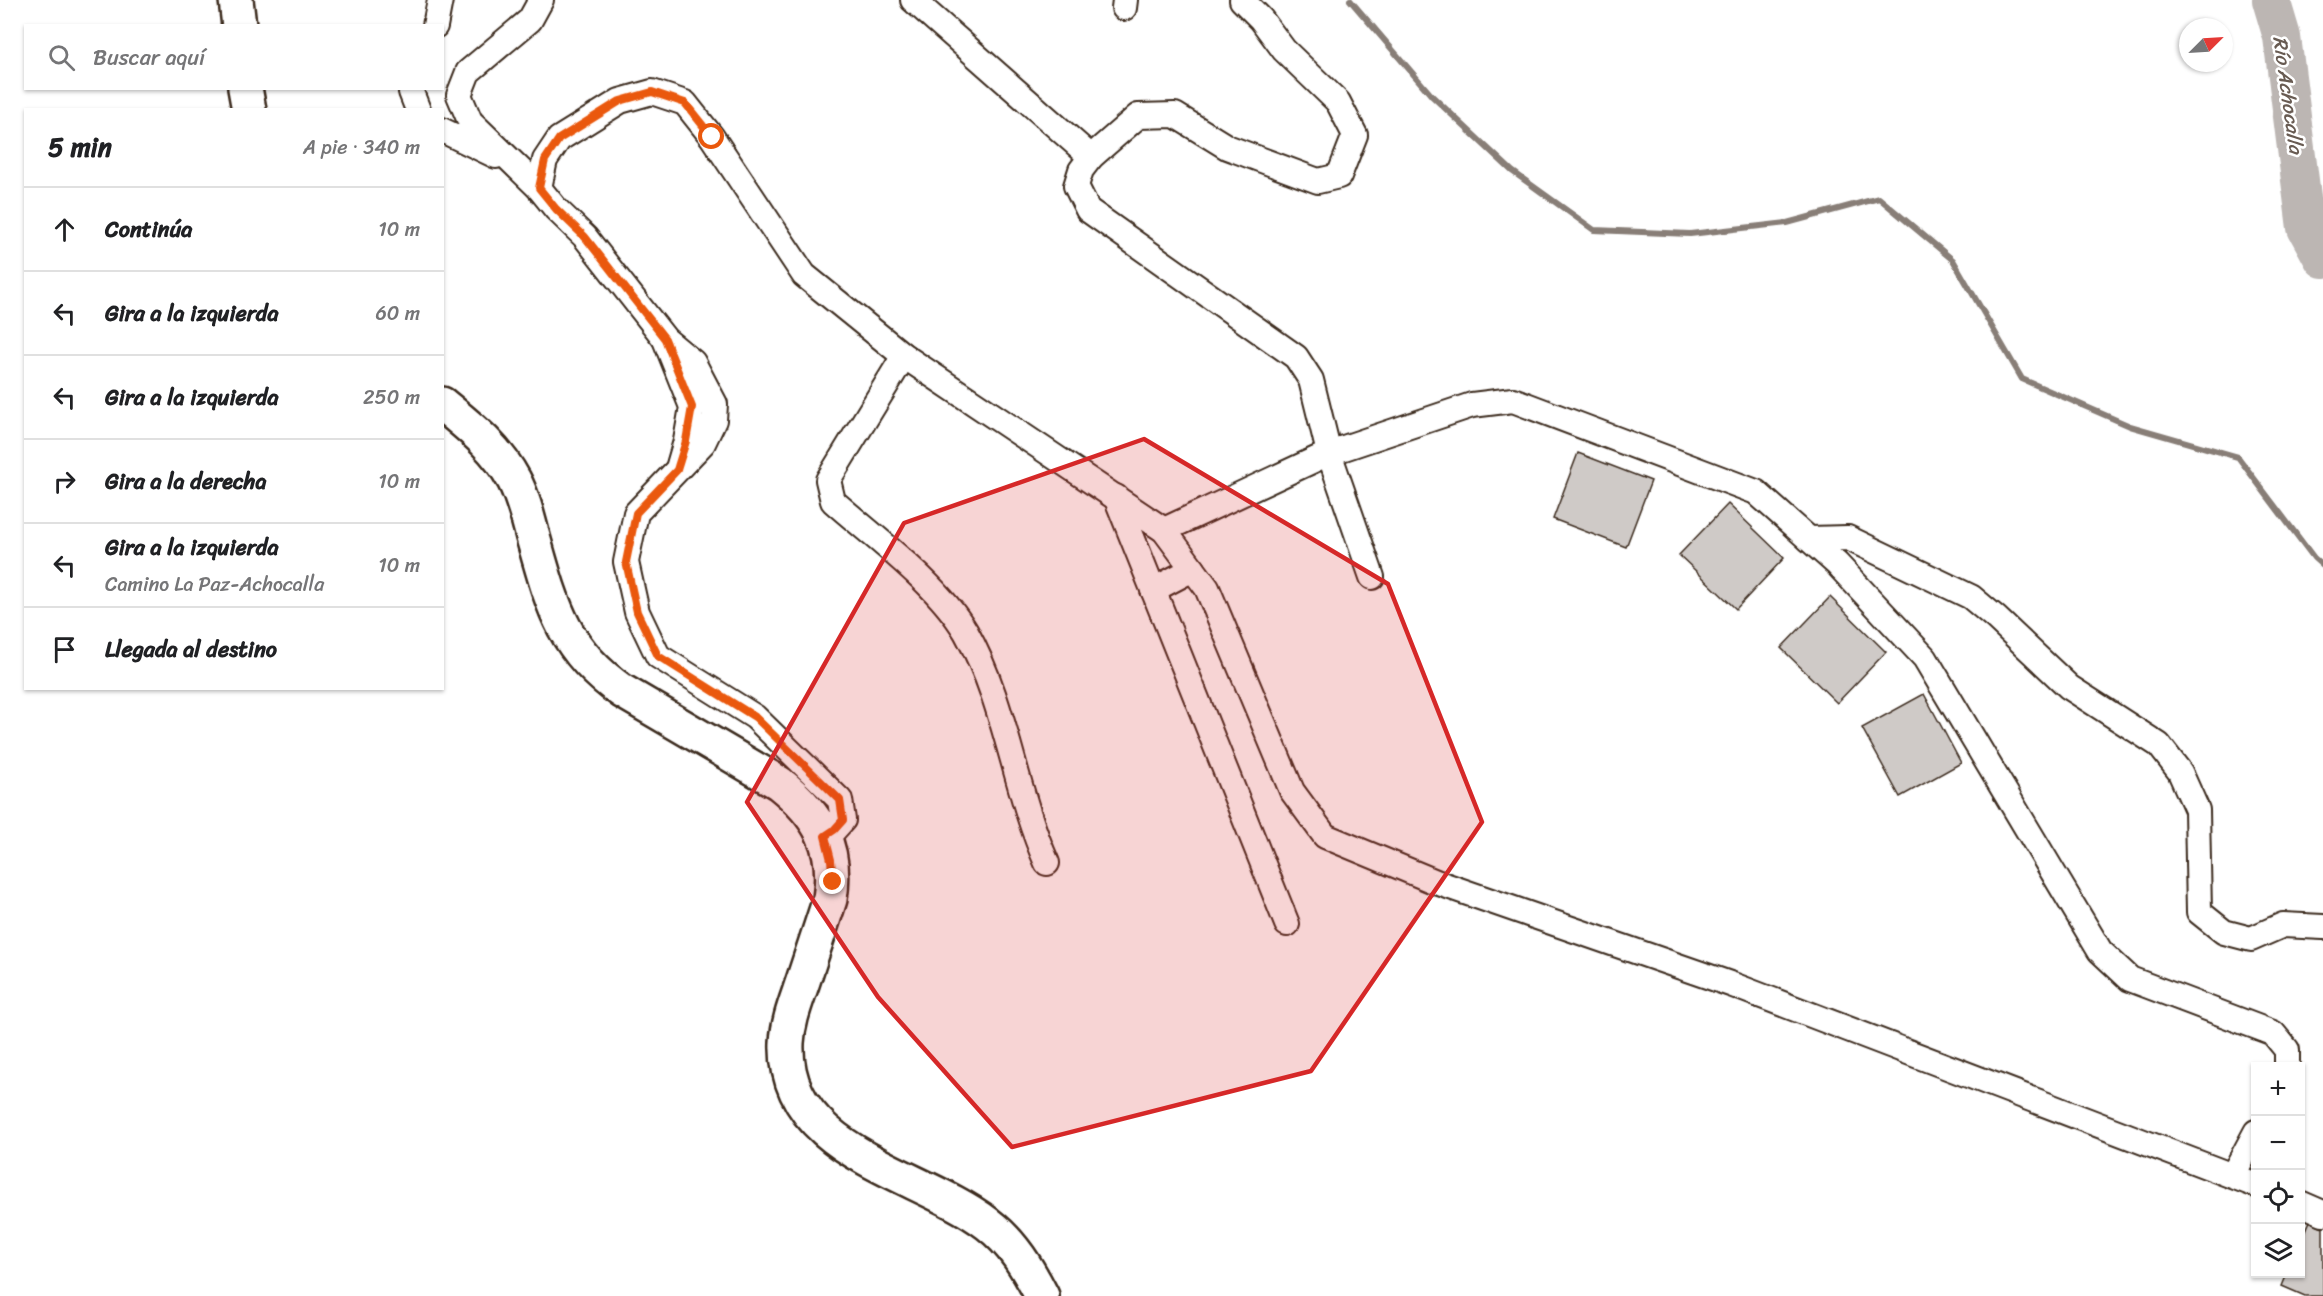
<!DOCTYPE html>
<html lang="es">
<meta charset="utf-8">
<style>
:root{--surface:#fff;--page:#f6f6f6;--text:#202124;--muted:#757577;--line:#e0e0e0}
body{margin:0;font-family:Sriracha,sans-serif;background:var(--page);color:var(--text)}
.controls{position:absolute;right:18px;bottom:18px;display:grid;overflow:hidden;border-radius:0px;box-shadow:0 2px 4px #0004}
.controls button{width:54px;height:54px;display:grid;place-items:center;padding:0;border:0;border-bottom:2px solid var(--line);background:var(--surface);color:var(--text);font:30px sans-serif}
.compass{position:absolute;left:2179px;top:18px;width:54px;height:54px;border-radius:50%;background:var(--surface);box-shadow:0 2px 4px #0004;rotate:66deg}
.stop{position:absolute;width:18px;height:18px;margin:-14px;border:4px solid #ea580c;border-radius:50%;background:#fff}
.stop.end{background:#ea580c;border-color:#fff;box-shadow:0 2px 6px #0008}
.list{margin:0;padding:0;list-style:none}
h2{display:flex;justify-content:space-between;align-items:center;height:78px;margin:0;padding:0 24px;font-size:26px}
h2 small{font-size:20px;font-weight:400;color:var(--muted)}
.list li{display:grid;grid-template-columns:39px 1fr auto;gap:18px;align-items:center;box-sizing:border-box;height:84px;padding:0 24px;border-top:2px solid var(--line)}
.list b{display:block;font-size:22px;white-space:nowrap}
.list p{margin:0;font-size:20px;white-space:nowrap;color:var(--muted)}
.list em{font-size:20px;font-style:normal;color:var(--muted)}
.icon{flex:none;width:33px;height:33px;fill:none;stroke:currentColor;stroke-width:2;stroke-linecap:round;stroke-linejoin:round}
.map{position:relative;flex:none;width:2323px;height:1296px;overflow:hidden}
.search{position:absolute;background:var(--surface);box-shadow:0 2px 4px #0004;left:24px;top:24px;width:420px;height:66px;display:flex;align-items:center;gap:15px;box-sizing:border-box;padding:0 21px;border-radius:0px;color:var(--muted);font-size:22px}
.panel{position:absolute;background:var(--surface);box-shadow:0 2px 4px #0004;left:24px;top:108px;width:420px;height:582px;border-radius:0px}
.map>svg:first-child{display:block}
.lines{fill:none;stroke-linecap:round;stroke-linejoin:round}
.stream{stroke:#887e77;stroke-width:6}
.river{stroke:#bcb6b3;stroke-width:38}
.building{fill:#cfcac7;stroke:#3b2a1e;stroke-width:1.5}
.minor-casing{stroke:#3b2a1e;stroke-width:28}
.primary-casing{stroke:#3b2a1e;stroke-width:38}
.minor{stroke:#fff;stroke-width:24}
.primary{stroke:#fff;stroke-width:33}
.route{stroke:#ea580c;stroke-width:8}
.marked{fill:#d62828;fill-opacity:0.2;stroke:#d62828;stroke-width:4.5;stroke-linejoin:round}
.labels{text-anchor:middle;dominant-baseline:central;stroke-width:5;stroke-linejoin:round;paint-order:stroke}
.water-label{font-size:20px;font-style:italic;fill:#685b52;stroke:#fff}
</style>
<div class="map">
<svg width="2323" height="1296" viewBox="0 0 2323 1296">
<rect width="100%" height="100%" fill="#fff"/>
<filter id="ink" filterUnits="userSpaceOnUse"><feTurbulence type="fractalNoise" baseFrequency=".0167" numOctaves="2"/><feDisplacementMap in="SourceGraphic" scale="12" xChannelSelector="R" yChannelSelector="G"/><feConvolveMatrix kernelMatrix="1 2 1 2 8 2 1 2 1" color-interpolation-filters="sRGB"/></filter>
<g filter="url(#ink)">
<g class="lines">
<polyline class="stream" points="1350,0 1432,96 1512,171 1594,230 1690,234 1787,223 1879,198 1953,260 2022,379 2130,426 2238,457 2314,558 2323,566"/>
<polyline class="river" points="2271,0 2282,37 2306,228 2323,259"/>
</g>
<g class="building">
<polygon points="1578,453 1651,481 1626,547 1553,519"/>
<polygon points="1728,504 1784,558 1736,609 1679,555"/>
<polygon points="1830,597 1886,652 1837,703 1781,648"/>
<polygon points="1924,694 1961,763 1900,797 1862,728"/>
<polygon points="2310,1221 2323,1227 2323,1296 2305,1296 2282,1286 2287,1274 2300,1274 2300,1244"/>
</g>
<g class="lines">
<defs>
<g id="minor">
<polyline points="913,0 1091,157"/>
<polyline points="1242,0 1261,19 1284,50 1338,102 1355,135 1339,176 1318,181 1227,147 1175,115 1138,116 1091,157 1081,170 1076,186 1088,210 1296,357 1311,380 1329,453 1372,577"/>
<polyline points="1124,8 1125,0"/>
<polyline points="435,26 440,0"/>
<polyline points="412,88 411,92 418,110"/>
<polyline points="442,130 496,156"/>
<polyline points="539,188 470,121 459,95 468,72 530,20 541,0"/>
<polyline points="666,342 692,407 686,441 679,465"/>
<path d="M904,356L828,480L833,501C876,539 937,583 966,632C1006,703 1014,789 1047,863"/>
<polyline points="1116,497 1287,924"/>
<polyline points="1164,530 1329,453 1472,405 1513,400 1756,492 1837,564 1925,658 2100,951 2130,979 2273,1033 2287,1050 2287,1066"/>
<polyline points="1809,539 1848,538 1971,597 1996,618 2069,687 2159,745 2180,772 2197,810 2199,912 2224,932 2251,939 2283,925 2323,927"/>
<polyline points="1153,590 1193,569"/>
<polyline points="825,836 834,830 843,820 840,800 755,717 658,656 637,612 626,562 636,513 703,443 714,420 715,404 693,362 665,339 585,237 556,209 539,188 545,160 559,139 620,101 652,92 685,103 712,137 804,275 904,356 1164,530 1207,588 1292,791 1325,836 1436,882 1733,985 2256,1185"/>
<polyline points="2233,1175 2256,1132"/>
<polyline points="2300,1203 2323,1213"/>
</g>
<g id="primary">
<polyline points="236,0 239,26"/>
<polyline points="245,88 249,110"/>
<path d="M442,404C470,427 497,448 514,480C523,497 528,518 533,537C552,604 562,649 622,691L779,783C819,815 838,847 830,899C821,927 812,954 803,981C796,1002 788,1021 787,1043C783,1153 919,1171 988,1224C1013,1243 1028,1269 1042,1296"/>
</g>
</defs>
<use href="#minor" class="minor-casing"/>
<use href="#primary" class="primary-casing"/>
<use href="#minor" class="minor"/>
<use href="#primary" class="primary"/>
</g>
</g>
<g class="lines" filter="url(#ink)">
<polyline class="route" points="712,137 685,103 652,92 620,101 559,139 545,160 539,188 556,209 585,237 665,339 692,407 686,441 677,470 636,513 626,562 637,612 658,656 755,717 840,800 843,820 834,830 825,836 831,860 833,882"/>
</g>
<path class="marked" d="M1144,439L1388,584L1482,822L1311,1071L1012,1147L878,997L747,802L904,523Z"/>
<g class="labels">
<g class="water-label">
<text transform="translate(2288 95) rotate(82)">Río Achocalla</text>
</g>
</g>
</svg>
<div class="controls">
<button>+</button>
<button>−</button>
<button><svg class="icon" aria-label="locate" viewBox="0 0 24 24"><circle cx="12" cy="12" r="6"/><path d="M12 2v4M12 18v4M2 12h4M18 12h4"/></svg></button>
<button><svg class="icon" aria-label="layers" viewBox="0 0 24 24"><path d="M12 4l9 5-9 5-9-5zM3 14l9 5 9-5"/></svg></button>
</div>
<svg class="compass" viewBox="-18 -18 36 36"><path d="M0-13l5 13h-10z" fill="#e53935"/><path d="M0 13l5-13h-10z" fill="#757577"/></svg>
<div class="stop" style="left:712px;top:137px"></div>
<div class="stop end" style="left:833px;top:882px"></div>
<div class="search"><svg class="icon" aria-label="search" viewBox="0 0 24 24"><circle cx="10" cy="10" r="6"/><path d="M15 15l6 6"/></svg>Buscar aquí</div>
<section class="panel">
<h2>5 min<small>A pie · 340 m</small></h2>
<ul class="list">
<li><svg class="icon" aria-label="ahead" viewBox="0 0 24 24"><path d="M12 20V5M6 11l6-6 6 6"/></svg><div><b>Continúa</b></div><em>10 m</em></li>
<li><svg class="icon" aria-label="left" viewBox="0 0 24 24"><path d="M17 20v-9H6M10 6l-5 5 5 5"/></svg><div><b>Gira a la izquierda</b></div><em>60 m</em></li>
<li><svg class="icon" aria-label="left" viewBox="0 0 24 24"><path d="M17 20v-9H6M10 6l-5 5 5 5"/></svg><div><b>Gira a la izquierda</b></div><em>250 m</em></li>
<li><svg class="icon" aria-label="right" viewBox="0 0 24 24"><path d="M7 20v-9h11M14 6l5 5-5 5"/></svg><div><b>Gira a la derecha</b></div><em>10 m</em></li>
<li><svg class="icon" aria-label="left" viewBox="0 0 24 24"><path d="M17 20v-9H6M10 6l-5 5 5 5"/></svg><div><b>Gira a la izquierda</b><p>Camino La Paz-Achocalla</p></div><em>10 m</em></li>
<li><svg class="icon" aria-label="arrive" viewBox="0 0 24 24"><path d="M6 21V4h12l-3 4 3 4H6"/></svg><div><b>Llegada al destino</b></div></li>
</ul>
</section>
</div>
